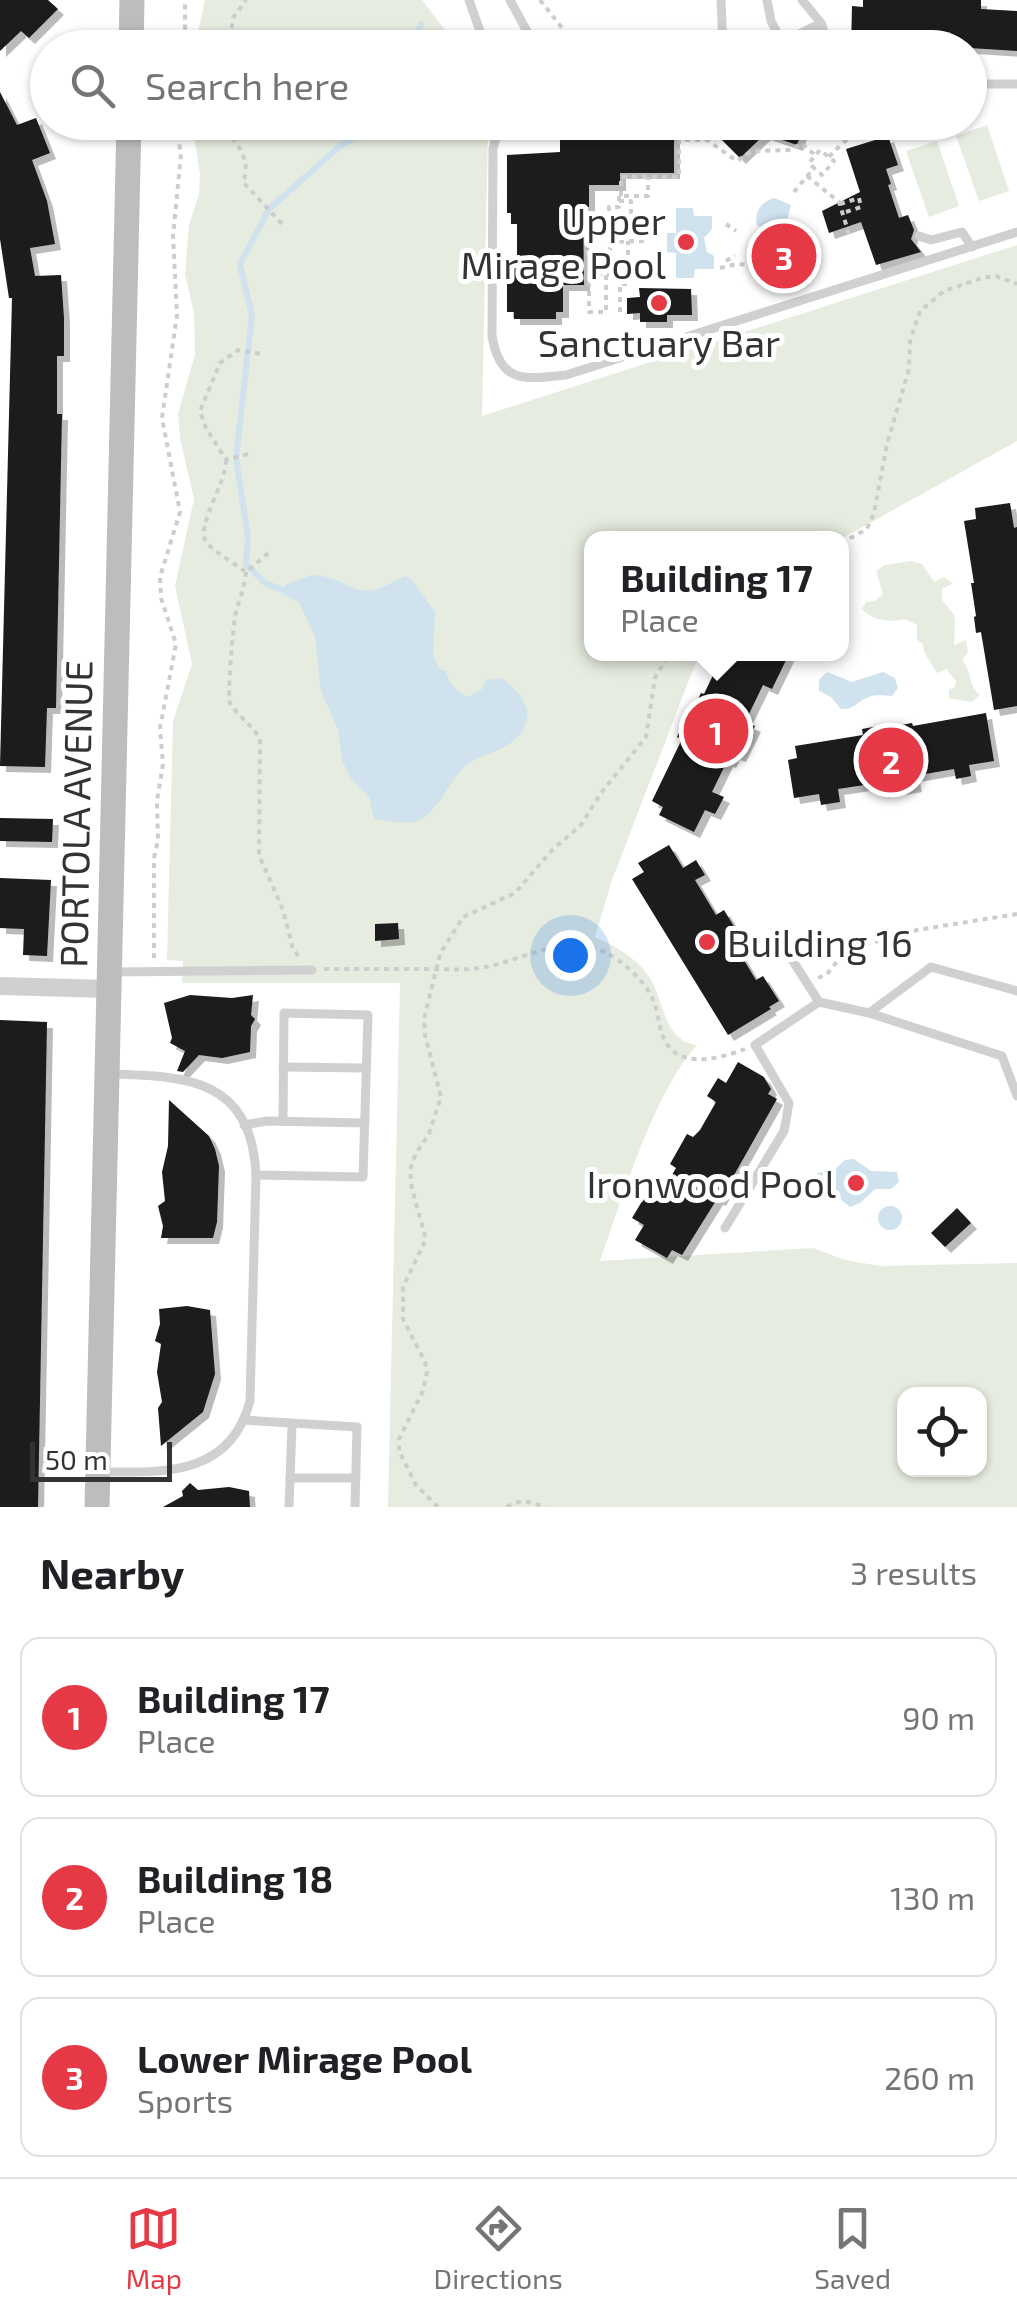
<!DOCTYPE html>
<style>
:root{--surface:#fff;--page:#f2f2f2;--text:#202124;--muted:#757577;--line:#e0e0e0;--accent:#e63946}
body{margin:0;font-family:"Exo 2",sans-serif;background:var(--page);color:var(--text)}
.controls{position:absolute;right:30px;bottom:30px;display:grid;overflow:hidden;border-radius:20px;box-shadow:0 2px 8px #0004}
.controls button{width:90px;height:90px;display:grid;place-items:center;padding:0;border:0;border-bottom:2px solid var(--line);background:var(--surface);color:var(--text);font:50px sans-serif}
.scale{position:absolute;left:30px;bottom:25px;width:142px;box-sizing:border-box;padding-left:10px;border:5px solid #333;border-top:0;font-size:28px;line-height:35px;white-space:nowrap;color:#333;-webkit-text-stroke:8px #fff;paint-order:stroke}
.you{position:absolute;left:570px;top:955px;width:35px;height:35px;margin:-25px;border:8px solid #fff;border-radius:50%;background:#1a73e8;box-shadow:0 0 0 15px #1a73e833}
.badge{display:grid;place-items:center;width:65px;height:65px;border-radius:50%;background:var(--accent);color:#fff;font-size:32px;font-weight:700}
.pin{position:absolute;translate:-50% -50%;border:5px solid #fff;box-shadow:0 2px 10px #0006}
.popup{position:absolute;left:584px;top:531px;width:265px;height:130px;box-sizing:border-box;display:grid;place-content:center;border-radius:20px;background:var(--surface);filter:drop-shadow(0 2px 8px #0005);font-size:32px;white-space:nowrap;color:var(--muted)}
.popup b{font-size:38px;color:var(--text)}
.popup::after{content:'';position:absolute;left:50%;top:100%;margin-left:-20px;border:20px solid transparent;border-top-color:var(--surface)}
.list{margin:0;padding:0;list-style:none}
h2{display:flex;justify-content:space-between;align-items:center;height:130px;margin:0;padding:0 40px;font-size:42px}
h2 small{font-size:32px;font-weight:400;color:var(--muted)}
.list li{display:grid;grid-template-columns:65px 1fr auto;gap:30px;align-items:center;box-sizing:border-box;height:160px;margin:0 20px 20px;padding:0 20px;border:2px solid var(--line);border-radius:20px}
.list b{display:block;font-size:38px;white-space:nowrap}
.list p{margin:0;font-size:32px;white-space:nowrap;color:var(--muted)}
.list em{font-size:32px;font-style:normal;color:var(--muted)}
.icon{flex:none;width:55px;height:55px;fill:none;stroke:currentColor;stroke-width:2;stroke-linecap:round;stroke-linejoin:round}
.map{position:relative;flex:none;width:1017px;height:1507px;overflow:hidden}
.search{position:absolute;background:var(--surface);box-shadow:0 2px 8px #0004;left:30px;right:30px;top:30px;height:110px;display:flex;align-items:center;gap:25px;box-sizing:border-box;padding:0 35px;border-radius:55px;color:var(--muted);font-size:38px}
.sheet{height:670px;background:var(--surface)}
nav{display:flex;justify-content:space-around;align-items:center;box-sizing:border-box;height:140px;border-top:2px solid var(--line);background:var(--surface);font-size:28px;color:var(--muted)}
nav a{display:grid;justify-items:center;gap:5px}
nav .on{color:var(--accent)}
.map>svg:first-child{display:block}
.green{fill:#e6ecdf;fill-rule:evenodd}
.water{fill:#cfe2ee}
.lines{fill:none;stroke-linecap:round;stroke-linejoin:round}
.stream{stroke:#cfe2ee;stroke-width:6}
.building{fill:#1a1a1a;filter:url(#shadow)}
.path{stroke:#cdcdcd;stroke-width:4;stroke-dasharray:5 5;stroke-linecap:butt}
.service{stroke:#d0d0d0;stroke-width:9}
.minor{stroke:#d0d0d0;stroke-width:18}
.secondary{stroke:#bdbdbd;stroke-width:25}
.poi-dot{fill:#e63946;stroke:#fff;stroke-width:4}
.labels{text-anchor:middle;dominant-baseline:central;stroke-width:10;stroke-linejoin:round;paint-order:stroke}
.poi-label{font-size:38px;fill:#333;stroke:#fff;text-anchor:end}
.street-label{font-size:38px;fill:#333;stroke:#fff}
</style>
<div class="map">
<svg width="1017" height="1507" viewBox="0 0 1017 1507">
<defs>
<filter id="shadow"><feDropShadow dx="6" dy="6" stdDeviation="0" flood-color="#0004"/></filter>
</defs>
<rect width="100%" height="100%" fill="#fff"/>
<g class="green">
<polygon points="205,0 422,0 458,47 195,47"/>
<path d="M192,123H485L488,130L482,416L1017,245V441L841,539L591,538V654H699L612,880L595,937C616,947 634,956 648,975C665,999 662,1041 697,1045C653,1094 623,1197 600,1261L813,1248L845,1260L880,1266L1017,1263V1507H388L400,983H182L183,961L167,960L173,721L192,664L175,586L194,499L180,438L178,414L195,354L194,313L185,275L189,225L199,194L200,174ZM904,1394H980V1470H904Z"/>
<polygon points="987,125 1009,191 979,201 956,136"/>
<polygon points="937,141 959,206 929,217 906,151"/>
<path d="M911,561L922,564L934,582L944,577L953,583L942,589V600L954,615L955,623L954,645L966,640L968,652L962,660C972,671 968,686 980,695L972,702L949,698V689L954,688L956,682L947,669L937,673L924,652L923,644L917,640V625L905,619C889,622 874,622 862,609L866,602L875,601L883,594L876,571L885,565Z"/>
</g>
<g class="water">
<path d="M774,198L791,205L787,221L772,230L757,226C754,212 760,203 774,198Z"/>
<polygon points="676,208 693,208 694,216 712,216 712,229 704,238 707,252 714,256 714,269 695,269 694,278 676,278 676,253 667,252 667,233 676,233"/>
<path d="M790,229L802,240L797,253L803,275C790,283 783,281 771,273L765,259L778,248L777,236Z"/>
<path d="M312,575C360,578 347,608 405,576L411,579L435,612L433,656L440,670H446C447,683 457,691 468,697L482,689L486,680L501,678C524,693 540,719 513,741C496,755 477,753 460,771C447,786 434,819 413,822C401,824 386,820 374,819L369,797L350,777L342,760L338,729L321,691L315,637L299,602L282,594L285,585Z"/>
<path d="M827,672L852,682L883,672L895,678L898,688L892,696C884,696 876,694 869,697C857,701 855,710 841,709L831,697L819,691V680Z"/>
<polygon points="854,1159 871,1171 897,1172 899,1182 891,1189 875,1189 860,1203 850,1207 834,1194 816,1189 814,1179 817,1173 833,1171 845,1160"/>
<circle cx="890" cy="1218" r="12"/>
</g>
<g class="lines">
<g class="stream">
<polyline points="413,48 421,24"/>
<polyline points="283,590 265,583 246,564 248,537 236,458 252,316 240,264 269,209 340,146 380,122"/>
</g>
</g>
<g class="building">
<polygon points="0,0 48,0 58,9 29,38 21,31 0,51"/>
<polygon points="863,0 981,0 981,9 1017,11 1017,51 970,48 851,48 852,6 863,7"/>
<polygon points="0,92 17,125 36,118 50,153 32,160 47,201 55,244 30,248 35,276 61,275 64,318 64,356 57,356 57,414 62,414 56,708 47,708 45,767 0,766 12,298 9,298 0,239"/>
<polygon points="577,122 674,122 674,173 620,173 620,185 589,185 589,207 583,207 584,285 563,285 563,312 556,312 556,319 514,319 514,312 507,312 507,276 512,276 512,266 517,266 517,224 511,224 511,213 507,213 507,155 560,152 560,140 577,140"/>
<polygon points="704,122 805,122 797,145 765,134 740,158"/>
<polygon points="888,136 898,165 886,169 891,184 888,185 899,218 908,215 914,230 911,239 921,252 876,265 861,222 829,233 822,211 860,192 846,149"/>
<polygon points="639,288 691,289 692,315 667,315 667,322 640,322 640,313 627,314 627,298 640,297"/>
<polygon points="1010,503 1014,528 1017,527 1017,706 994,710 981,632 976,633 974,617 976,616 971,583 974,583 964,521 976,519 975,508"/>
<polygon points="723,654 789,654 772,689 763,685 745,722 755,726 740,756 734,754 730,762 727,761 712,792 724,797 715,814 705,810 694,832 659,815 663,807 652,801 682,739 677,737 684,722 687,723 701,693 704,694"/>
<polygon points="986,713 994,761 969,765 971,776 956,779 954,769 914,776 916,786 882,792 881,786 872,787 871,784 838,789 840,802 821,805 819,794 794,798 788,760 797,758 795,746 863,735 862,729 879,726 880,729 912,723 913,726"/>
<polygon points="0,818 53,819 52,842 0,841"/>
<polygon points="669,845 683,868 696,860 705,875 695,880 716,915 724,910 747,948 739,952 756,980 763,976 779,1001 769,1007 771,1009 728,1035 632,879 644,872 638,863"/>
<polygon points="0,878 51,880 47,956 23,955 24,929 0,928"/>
<polygon points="398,923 399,939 375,941 375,924"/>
<polygon points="190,995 232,998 253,995 251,1015 255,1019 251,1026 250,1052 222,1058 199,1055 183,1072 177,1071 185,1051 170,1043 172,1038 164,1003"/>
<polygon points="0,1020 47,1022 38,1507 0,1507"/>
<polygon points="738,1062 764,1077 771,1089 768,1094 777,1099 720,1200 717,1199 682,1255 672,1250 667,1258 635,1240 644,1225 632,1218 644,1198 648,1196 657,1201 676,1168 670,1164 687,1134 693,1137 700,1130 716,1102 707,1096 718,1078 726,1083"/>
<polygon points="169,1100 209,1136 215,1149 219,1166 217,1222 213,1238 161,1238 163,1226 158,1206 165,1201 162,1172 168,1146"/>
<polygon points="957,1208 971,1223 945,1247 931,1233"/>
<polygon points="187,1306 210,1310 215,1374 203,1412 161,1446 158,1408 162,1402 157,1372 161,1344 155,1341 160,1324 159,1309"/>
<polygon points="190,1483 198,1490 229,1487 249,1491 250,1507 163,1507 183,1496 182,1491"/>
</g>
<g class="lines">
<g class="path">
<polyline points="540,0 567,34"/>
<polyline points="177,48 185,28 185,0"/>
<polyline points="229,48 233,18 246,0"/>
<path d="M220,122C234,140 253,159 243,182L282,224"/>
<path d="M829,157C863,120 862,137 901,122"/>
<polyline points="807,176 839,202 849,234"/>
<polyline points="794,192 814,168 809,163 820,150 834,161 822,175 814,168"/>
<polyline points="621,196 621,177 679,177 679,140 707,140 737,161 752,151 792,150 801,143 815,155"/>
<polyline points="619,201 631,201 631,241"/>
<polyline points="840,204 859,198 861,207 843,213"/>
<polyline points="726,224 736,231"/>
<polyline points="609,232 587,232 587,254 610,254 609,207 619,207 619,196 648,196 648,177"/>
<polyline points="609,242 645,241"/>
<polyline points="726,261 735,255"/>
<polyline points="720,268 737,264 750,265"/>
<polyline points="598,274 598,254"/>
<polyline points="606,275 606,312 589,312 589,274 628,274 628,241"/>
<polyline points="620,312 620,284 628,284 628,274"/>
<polyline points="248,454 226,460 206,428 200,411 220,363 238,350 262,354"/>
<path d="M226,460C227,482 194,528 207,543C217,554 234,563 246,572L271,551"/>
<polyline points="841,543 867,529 874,513 887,444 909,369 910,341 920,311 944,291 982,278 996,276 1017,284"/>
<path d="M246,572C245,588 238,602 235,617C233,628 227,697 230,703C238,717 252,724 260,739L259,855L283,910L293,950L300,957"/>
<polyline points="154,958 154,858 158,840 157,801 163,764 160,728 176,644 161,598 160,577 180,512 162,418 177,315 173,236 181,154 175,122"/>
<path d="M324,969C358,969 391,969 424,969C445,969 465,971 486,967C524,959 566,934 605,952C621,960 642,978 650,994C657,1005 658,1019 661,1031C672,1071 716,1060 745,1049"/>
<polyline points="818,978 827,974 844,953 856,947 917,930 1017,914"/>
<polyline points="438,1507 416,1485 399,1451 399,1439 423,1391 427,1372 425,1362 403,1319 403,1287 426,1239 412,1189 410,1170 416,1153 429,1134 441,1097 425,1035 424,1019 440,954 463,917 515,893 553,849 581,825 601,793 646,737 655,678 669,654"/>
<path d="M507,1507C519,1498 533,1503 546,1507"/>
</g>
<g class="service">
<polyline points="469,0 486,48"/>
<polyline points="510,0 536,48"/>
<polyline points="721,0 723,48"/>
<polyline points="767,0 771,21 785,48"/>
<polyline points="802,0 821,23 830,48"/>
<polyline points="783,42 821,23"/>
<polyline points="970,84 1017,84"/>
<path d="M500,122L493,149L492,336C500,385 526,379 566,375L1017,232"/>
<polyline points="512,122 540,122"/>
<polyline points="919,236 931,240 962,232 972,247"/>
<polyline points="784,947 819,1002"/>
<polyline points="114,972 312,970"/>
<polyline points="869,1013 1002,1056 1017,1096"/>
<polyline points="283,1067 366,1068"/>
<polyline points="244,1125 267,1121 365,1123"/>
<polyline points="256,1175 363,1177 368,1015 284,1013 283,1121"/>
<polyline points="725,1228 784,1131 789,1103 755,1045 819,1002 869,1013 931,967 1017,991"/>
<polyline points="243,1420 357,1427 355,1507"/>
<path d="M101,1472C163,1472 230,1477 250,1401L256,1175C251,1078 187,1076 109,1074"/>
<polyline points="290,1478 356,1478"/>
<polyline points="289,1507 292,1425"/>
</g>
<polyline class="minor" points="0,986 108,989"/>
<g class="secondary">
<polyline points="131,48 132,0"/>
<polyline points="97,1507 129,122"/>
</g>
</g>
<g class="poi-dot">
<circle cx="686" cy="242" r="10"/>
<circle cx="659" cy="303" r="10"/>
<circle cx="707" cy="942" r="10"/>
<circle cx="856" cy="1183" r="10"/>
</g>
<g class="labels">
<g class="poi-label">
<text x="666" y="220">Upper<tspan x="666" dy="44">Mirage Pool</tspan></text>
<text x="659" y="342" text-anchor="middle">Sanctuary Bar</text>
<text x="727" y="942" text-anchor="start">Building 16</text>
<text x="836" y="1183">Ironwood Pool</text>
</g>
<g class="street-label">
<text transform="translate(75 814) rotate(-89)">PORTOLA AVENUE</text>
</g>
</g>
</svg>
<div class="controls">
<button><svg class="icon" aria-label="locate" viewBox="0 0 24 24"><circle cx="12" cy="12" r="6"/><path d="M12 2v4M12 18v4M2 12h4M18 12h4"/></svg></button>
</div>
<div class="scale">50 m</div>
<div class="you"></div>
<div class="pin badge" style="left:716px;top:731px">1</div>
<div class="popup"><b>Building 17</b>Place</div>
<div class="pin badge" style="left:891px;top:760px">2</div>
<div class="pin badge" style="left:784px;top:256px">3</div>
<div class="search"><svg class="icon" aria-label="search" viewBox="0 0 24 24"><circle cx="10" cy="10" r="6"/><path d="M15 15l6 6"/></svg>Search here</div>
</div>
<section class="sheet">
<h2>Nearby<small>3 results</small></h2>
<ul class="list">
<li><span class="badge">1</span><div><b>Building 17</b><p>Place</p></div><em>90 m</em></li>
<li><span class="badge">2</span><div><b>Building 18</b><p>Place</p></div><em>130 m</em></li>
<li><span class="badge">3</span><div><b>Lower Mirage Pool</b><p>Sports</p></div><em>260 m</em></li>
</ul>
</section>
<nav>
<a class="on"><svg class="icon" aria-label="map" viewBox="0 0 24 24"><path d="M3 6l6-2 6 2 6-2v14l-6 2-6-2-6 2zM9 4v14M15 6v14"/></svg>Map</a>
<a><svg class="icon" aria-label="directions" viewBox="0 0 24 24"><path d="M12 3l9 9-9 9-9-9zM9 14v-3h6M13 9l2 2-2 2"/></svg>Directions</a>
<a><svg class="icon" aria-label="saved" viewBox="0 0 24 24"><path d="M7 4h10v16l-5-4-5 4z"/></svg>Saved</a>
</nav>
